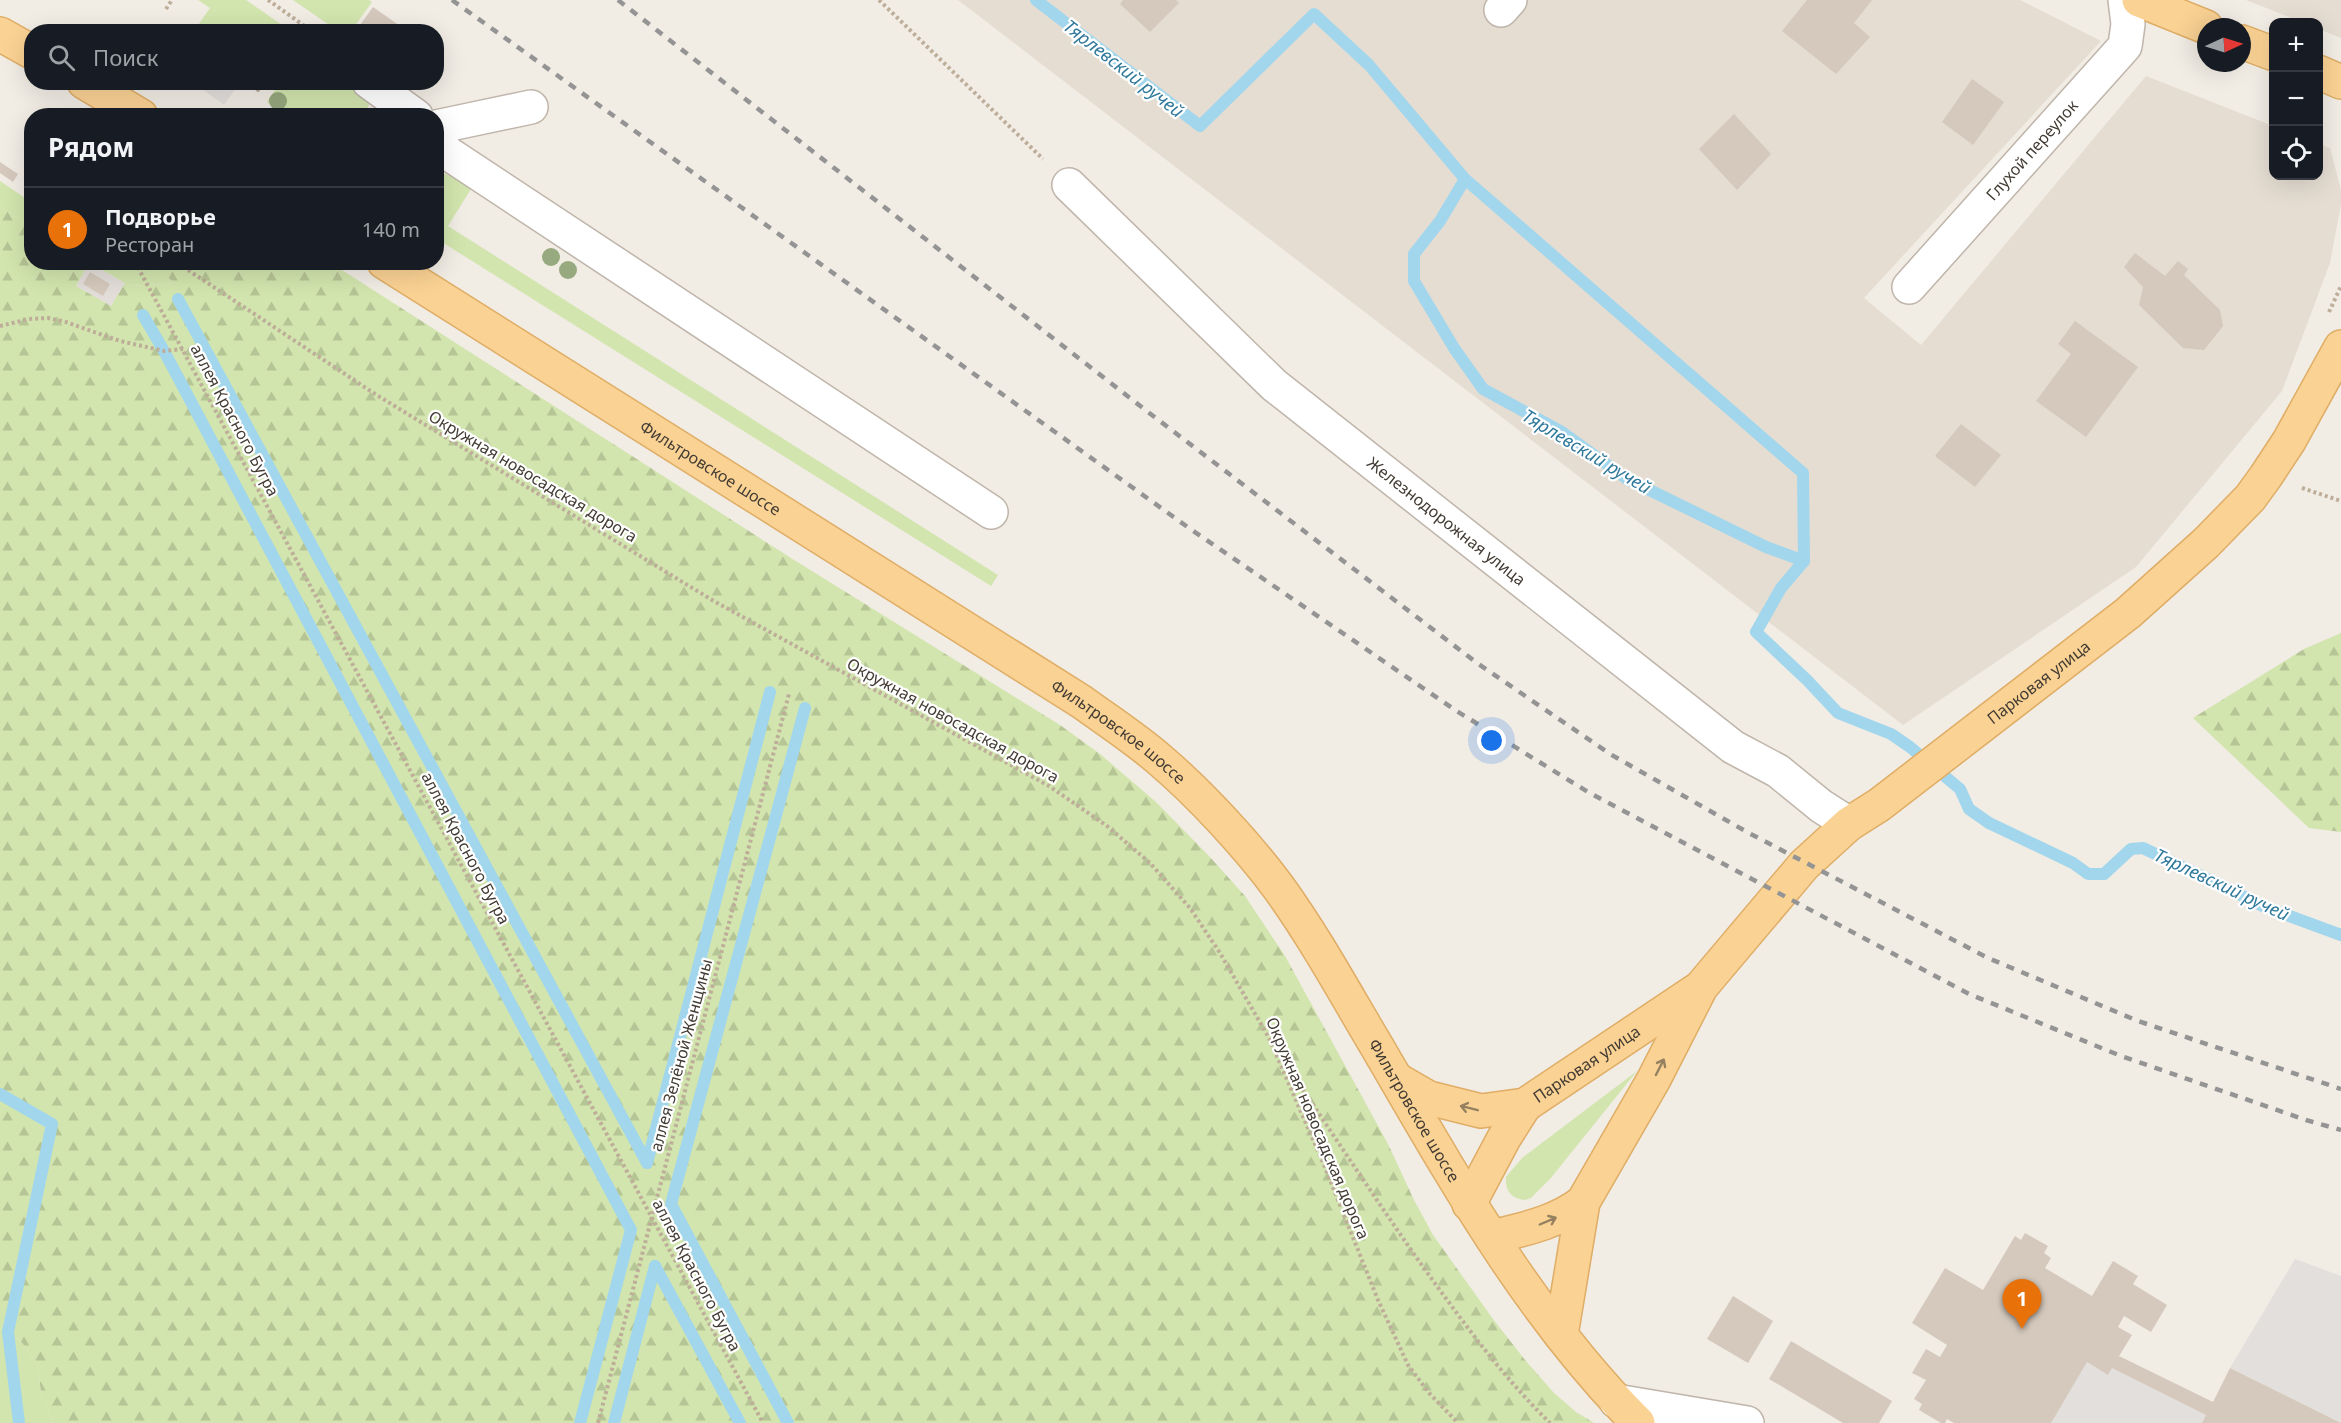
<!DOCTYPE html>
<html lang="ru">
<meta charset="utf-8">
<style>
:root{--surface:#171b24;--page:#242831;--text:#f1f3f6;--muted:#9ea1a6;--line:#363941;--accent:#f2231a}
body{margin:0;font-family:"Noto Sans",sans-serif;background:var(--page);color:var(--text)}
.controls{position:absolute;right:18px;top:18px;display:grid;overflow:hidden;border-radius:12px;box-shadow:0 6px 24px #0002}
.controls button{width:54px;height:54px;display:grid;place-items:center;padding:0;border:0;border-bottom:2px solid var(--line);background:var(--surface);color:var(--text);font:30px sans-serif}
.compass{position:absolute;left:2197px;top:18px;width:54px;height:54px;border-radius:50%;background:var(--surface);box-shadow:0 6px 24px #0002;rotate:86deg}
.you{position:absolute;left:1492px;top:741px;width:21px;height:21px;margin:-15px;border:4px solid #fff;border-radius:50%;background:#1a73e8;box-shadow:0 0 0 9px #1a73e833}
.badge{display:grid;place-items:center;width:39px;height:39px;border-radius:50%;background:var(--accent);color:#fff;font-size:20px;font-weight:700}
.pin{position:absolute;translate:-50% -50px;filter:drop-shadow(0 2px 3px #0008)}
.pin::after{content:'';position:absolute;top:32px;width:21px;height:18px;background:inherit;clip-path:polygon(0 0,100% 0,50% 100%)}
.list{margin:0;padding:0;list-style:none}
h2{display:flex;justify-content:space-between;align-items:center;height:78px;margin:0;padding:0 24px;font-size:26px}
h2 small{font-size:20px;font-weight:400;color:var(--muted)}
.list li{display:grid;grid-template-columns:39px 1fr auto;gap:18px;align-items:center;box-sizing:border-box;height:84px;padding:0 24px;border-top:2px solid var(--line)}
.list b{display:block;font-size:22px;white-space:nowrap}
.list p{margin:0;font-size:20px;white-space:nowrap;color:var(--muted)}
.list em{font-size:20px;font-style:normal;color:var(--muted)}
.icon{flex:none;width:33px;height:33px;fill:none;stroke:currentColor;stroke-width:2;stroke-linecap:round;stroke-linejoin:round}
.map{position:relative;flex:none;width:2341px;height:1423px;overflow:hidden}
.search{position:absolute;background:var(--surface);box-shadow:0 6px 24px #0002;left:24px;top:24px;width:420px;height:66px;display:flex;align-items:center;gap:15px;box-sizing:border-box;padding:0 21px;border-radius:24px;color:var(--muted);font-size:22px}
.panel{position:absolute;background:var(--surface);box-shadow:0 6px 24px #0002;left:24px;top:108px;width:420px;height:162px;border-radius:24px}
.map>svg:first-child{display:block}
.residential{fill:#e5ddd2}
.industrial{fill:#e3ded9}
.green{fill:#d2e5ae}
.forest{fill:url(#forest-firs)}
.parking{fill:#e2dfdc}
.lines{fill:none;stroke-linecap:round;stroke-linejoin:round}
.stream{stroke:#a1d6ed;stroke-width:12}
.building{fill:#d5c9bd}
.minor-casing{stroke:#bfb5aa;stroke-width:36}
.major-casing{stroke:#dfad65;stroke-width:36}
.path{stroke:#bdad99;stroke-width:4;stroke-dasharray:3 3;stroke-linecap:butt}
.minor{stroke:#fff;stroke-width:33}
.major{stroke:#fad294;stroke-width:33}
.rail{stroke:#949494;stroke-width:4.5;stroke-dasharray:8 8;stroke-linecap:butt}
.tree{fill:#97a97e}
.oneway{stroke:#95805f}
.labels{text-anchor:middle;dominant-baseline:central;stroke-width:4.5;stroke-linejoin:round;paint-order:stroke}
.street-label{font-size:16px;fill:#433c34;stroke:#fff}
.water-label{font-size:18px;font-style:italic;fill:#2f799b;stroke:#fff}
</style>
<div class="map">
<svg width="2341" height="1423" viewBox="0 0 2341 1423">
<defs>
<pattern id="forest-firs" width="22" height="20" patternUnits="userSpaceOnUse" patternTransform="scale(1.5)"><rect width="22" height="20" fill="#d2e5ae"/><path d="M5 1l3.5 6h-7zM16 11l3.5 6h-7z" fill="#b6c596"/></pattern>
</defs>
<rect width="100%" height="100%" fill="#f1ece4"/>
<g class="residential">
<polygon points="958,0 2020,0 2101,41 1864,298 1921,345 2146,76 2273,126 2274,176 2318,176 2319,144 2330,148 2341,190 2341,204 2330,263 2282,391 2136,567 1903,725"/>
<polygon points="2246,0 2341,0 2341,38 2319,29 2318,22 2302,22"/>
</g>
<polygon class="industrial" points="89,263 125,283 111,306 76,286"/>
<g class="green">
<polygon points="198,0 246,0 282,25 278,31 194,31 210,8"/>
<polygon points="293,0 369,0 372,2 351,31 338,31"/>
<polygon points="280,82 349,83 371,100 364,116 286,115 267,102"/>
<polygon points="436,171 474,184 448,226 998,575 991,586 437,239"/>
<polygon points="0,181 31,202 31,227 0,207"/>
<polygon points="90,263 145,263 177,283 130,286"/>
<path d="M1637,1071L1550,1179L1531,1198L1525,1200C1511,1198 1505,1191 1506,1177L1522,1158Z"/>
<polygon points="0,1328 20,1340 37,1364 41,1392 53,1423 0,1423"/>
</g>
<g class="forest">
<polygon points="0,207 31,227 32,262 89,263 76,286 111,306 125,283 130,286 176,283 145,263 331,263 791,558 1060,725 1100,754 1156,802 1209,856 1245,896 1285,956 1388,1144 1414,1200 1433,1235 1493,1319 1525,1360 1554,1393 1576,1412 1594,1423 53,1423 41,1392 37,1364 20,1340 0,1328"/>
<polygon points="2341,633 2341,832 2309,828 2193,718 2304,649"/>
</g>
<g class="parking">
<polygon points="194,83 234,83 238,85 224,105"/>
<polygon points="2295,1259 2341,1276 2341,1423 2230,1368"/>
<polygon points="2087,1362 2108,1375 2112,1368 2206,1415 2202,1423 2053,1423 2051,1422"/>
</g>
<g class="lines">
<g class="stream">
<polyline points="1036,0 1200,126 1314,14 1369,65 1465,179 1440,221 1414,254 1414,281 1454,348 1483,389 1562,432 1627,479 1766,547 1804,561 1781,588 1756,632 1807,680 1838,713 1891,734 1910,747 1960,789 1969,809 1989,823 2073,863 2088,874 2104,874 2131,849 2143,848 2265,907 2341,935"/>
<polyline points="1465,179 1803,473 1804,561"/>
<polyline points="178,299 647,1163"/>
<polyline points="143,315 164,351 631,1230 580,1423"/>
<polyline points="0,1094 52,1124 8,1332 19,1423"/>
<polyline points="647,1163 770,692"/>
<polyline points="655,1266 740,1423"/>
<polyline points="614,1423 655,1266"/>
<polyline points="788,1423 671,1204 805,708"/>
</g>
</g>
<g class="building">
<polygon points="1123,0 1176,0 1179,3 1150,32 1120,4"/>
<polygon points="1807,0 1872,0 1854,23 1870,37 1836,74 1782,31"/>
<polygon points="373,7 403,28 400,32 355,32"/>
<polygon points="1972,79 2004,102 1973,145 1942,122"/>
<polygon points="1734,114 1771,154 1737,190 1699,149"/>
<polygon points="0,162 18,174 13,182 0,173"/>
<polygon points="2135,253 2165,276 2178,261 2188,269 2184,275 2220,310 2223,326 2204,350 2183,348 2139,305 2143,287 2124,267"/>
<polygon points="90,272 110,284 103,296 83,284"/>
<polygon points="2075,321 2138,367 2086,437 2036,401 2071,354 2058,344"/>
<polygon points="1961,424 2001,455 1975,487 1935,456"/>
<polygon points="2025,1233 2048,1246 2044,1253 2051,1258 2045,1268 2092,1296 2113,1261 2138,1276 2133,1284 2167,1305 2151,1332 2124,1316 2118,1327 2132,1335 2119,1356 2213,1402 2230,1368 2341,1423 2202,1423 2206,1415 2112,1368 2108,1375 2087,1362 2051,1423 1954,1423 1947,1419 1945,1423 1941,1423 1919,1410 1922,1404 1914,1399 1926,1380 1912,1373 1926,1349 1940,1357 1947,1345 1912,1323 1945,1268 1983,1290 2015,1236 2021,1240"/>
<polygon points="1733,1296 1773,1321 1748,1363 1707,1339"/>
<polygon points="1791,1341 1892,1401 1879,1423 1843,1423 1769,1379"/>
</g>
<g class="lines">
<defs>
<g id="minor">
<polyline points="1501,10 1510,0"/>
<polyline points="369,82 416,116"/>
<polyline points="436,127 531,107"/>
<polyline points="436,134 446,152 991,512"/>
<path id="s1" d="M1069,185L1274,385L1733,747L1778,771L1821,806L1849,824"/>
<path id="s2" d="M1909,287L2125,46L2128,24L2125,0"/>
<polyline points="1616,1401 1747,1423"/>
</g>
<g id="major">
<polyline points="2139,0 2206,27"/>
<polyline points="0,34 32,52"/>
<polyline points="2242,42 2274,54"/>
<polyline points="2318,72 2341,82"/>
<polyline points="84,82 141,116"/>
<path id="s3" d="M384,262L1082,702C1108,721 1136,739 1160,760C1200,794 1248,846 1279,888C1315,938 1345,993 1376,1045C1453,1177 1529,1314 1638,1423"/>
<path id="s4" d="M1396,1079L1429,1098L1481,1111L1525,1105L1697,990"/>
<polyline points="1469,1204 1504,1138 1525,1105"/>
<path id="s5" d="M1492,1237C1524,1229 1556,1223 1583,1202L1654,1079L1701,987L1804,865L1849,824L1879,805L2128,613L2206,543L2250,498L2266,476L2289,441L2341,347"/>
<polyline points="1561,1335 1583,1202"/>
</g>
</defs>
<use href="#minor" class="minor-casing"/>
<use href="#major" class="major-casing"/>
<g class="path">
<polyline points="268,0 313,32"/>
<polyline points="879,0 1043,159"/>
<polyline points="166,9 172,0"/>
<polyline points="296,32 301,24"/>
<polyline points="247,82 258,90 263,82"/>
<polyline points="135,262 763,1423"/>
<polyline points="188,270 375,394 712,600 1049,786 1107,826 1150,863 1190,908 1220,953 1269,1038 1324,1165 1378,1300 1408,1365 1429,1393 1458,1423"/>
<polyline points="2329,312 2341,286"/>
<polyline points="0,326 29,319 48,318 66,322 120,341 164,351 183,349"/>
<polyline points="2302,488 2341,501"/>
<path d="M1276,1049C1322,1118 1368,1188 1416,1257C1457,1314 1499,1373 1550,1423"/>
<polyline points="598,1423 789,694"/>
</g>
<use href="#minor" class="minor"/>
<use href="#major" class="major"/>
<g class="rail">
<polyline points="452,0 1189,528 1455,710 1588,792 1969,994 2121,1056 2306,1120 2341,1130"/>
<polyline points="618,0 1148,412 1477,663 1610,754 1747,832 1988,958 2138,1021 2341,1089"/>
</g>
</g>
<g class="tree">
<circle cx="278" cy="101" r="9"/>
<circle cx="551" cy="257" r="9"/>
<circle cx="568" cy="270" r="9"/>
</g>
<defs><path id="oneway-shaft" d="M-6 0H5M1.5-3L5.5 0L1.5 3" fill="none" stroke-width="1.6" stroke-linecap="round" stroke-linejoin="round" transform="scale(1.5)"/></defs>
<g class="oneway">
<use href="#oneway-shaft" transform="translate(1660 1067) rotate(-63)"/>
<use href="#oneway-shaft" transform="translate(1469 1108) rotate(-166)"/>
<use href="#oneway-shaft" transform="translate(1548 1221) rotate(-23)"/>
</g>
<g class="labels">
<g class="street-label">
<text stroke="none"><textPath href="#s2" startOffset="184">Глухой переулок</textPath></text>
<text transform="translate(235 420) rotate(62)">аллея Красного Бугра</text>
<text stroke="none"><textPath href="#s3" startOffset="386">Фильтровское шоссе</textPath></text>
<text transform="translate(533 476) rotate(31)">Окружная новосадская дорога</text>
<text stroke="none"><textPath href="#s1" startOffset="506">Железнодорожная улица</textPath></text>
<text stroke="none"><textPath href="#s5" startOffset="801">Парковая улица</textPath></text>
<text transform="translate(953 720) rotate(29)">Окружная новосадская дорога</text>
<text stroke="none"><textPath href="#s3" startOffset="872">Фильтровское шоссе</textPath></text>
<text transform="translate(466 848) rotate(62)">аллея Красного Бугра</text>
<text transform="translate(681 1055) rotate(-75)">аллея Зелёной Женщины</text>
<text stroke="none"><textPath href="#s4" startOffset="210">Парковая улица</textPath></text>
<text stroke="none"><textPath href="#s3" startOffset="1358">Фильтровское шоссе</textPath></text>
<text transform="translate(1318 1128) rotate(67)">Окружная новосадская дорога</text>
<text transform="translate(697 1275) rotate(62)">аллея Красного Бугра</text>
</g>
<g class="water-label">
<text transform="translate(1124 68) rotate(38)">Тярлевский ручей</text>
<text transform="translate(1587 451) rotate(31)">Тярлевский ручей</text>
<text transform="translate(2222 884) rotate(25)">Тярлевский ручей</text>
</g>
</g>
</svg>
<div class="controls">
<button>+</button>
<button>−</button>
<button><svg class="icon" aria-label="locate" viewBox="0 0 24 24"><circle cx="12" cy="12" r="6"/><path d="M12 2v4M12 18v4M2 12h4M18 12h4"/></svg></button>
</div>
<svg class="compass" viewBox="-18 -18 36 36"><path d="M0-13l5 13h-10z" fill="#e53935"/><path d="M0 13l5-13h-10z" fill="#9ea1a6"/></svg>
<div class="you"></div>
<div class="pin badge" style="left:2022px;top:1329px;background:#e8710a">1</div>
<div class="search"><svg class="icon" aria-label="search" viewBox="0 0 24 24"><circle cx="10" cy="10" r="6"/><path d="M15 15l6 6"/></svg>Поиск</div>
<section class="panel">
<h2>Рядом<small></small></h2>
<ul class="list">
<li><span class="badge" style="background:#e8710a">1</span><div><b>Подворье</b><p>Ресторан</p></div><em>140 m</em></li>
</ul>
</section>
</div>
